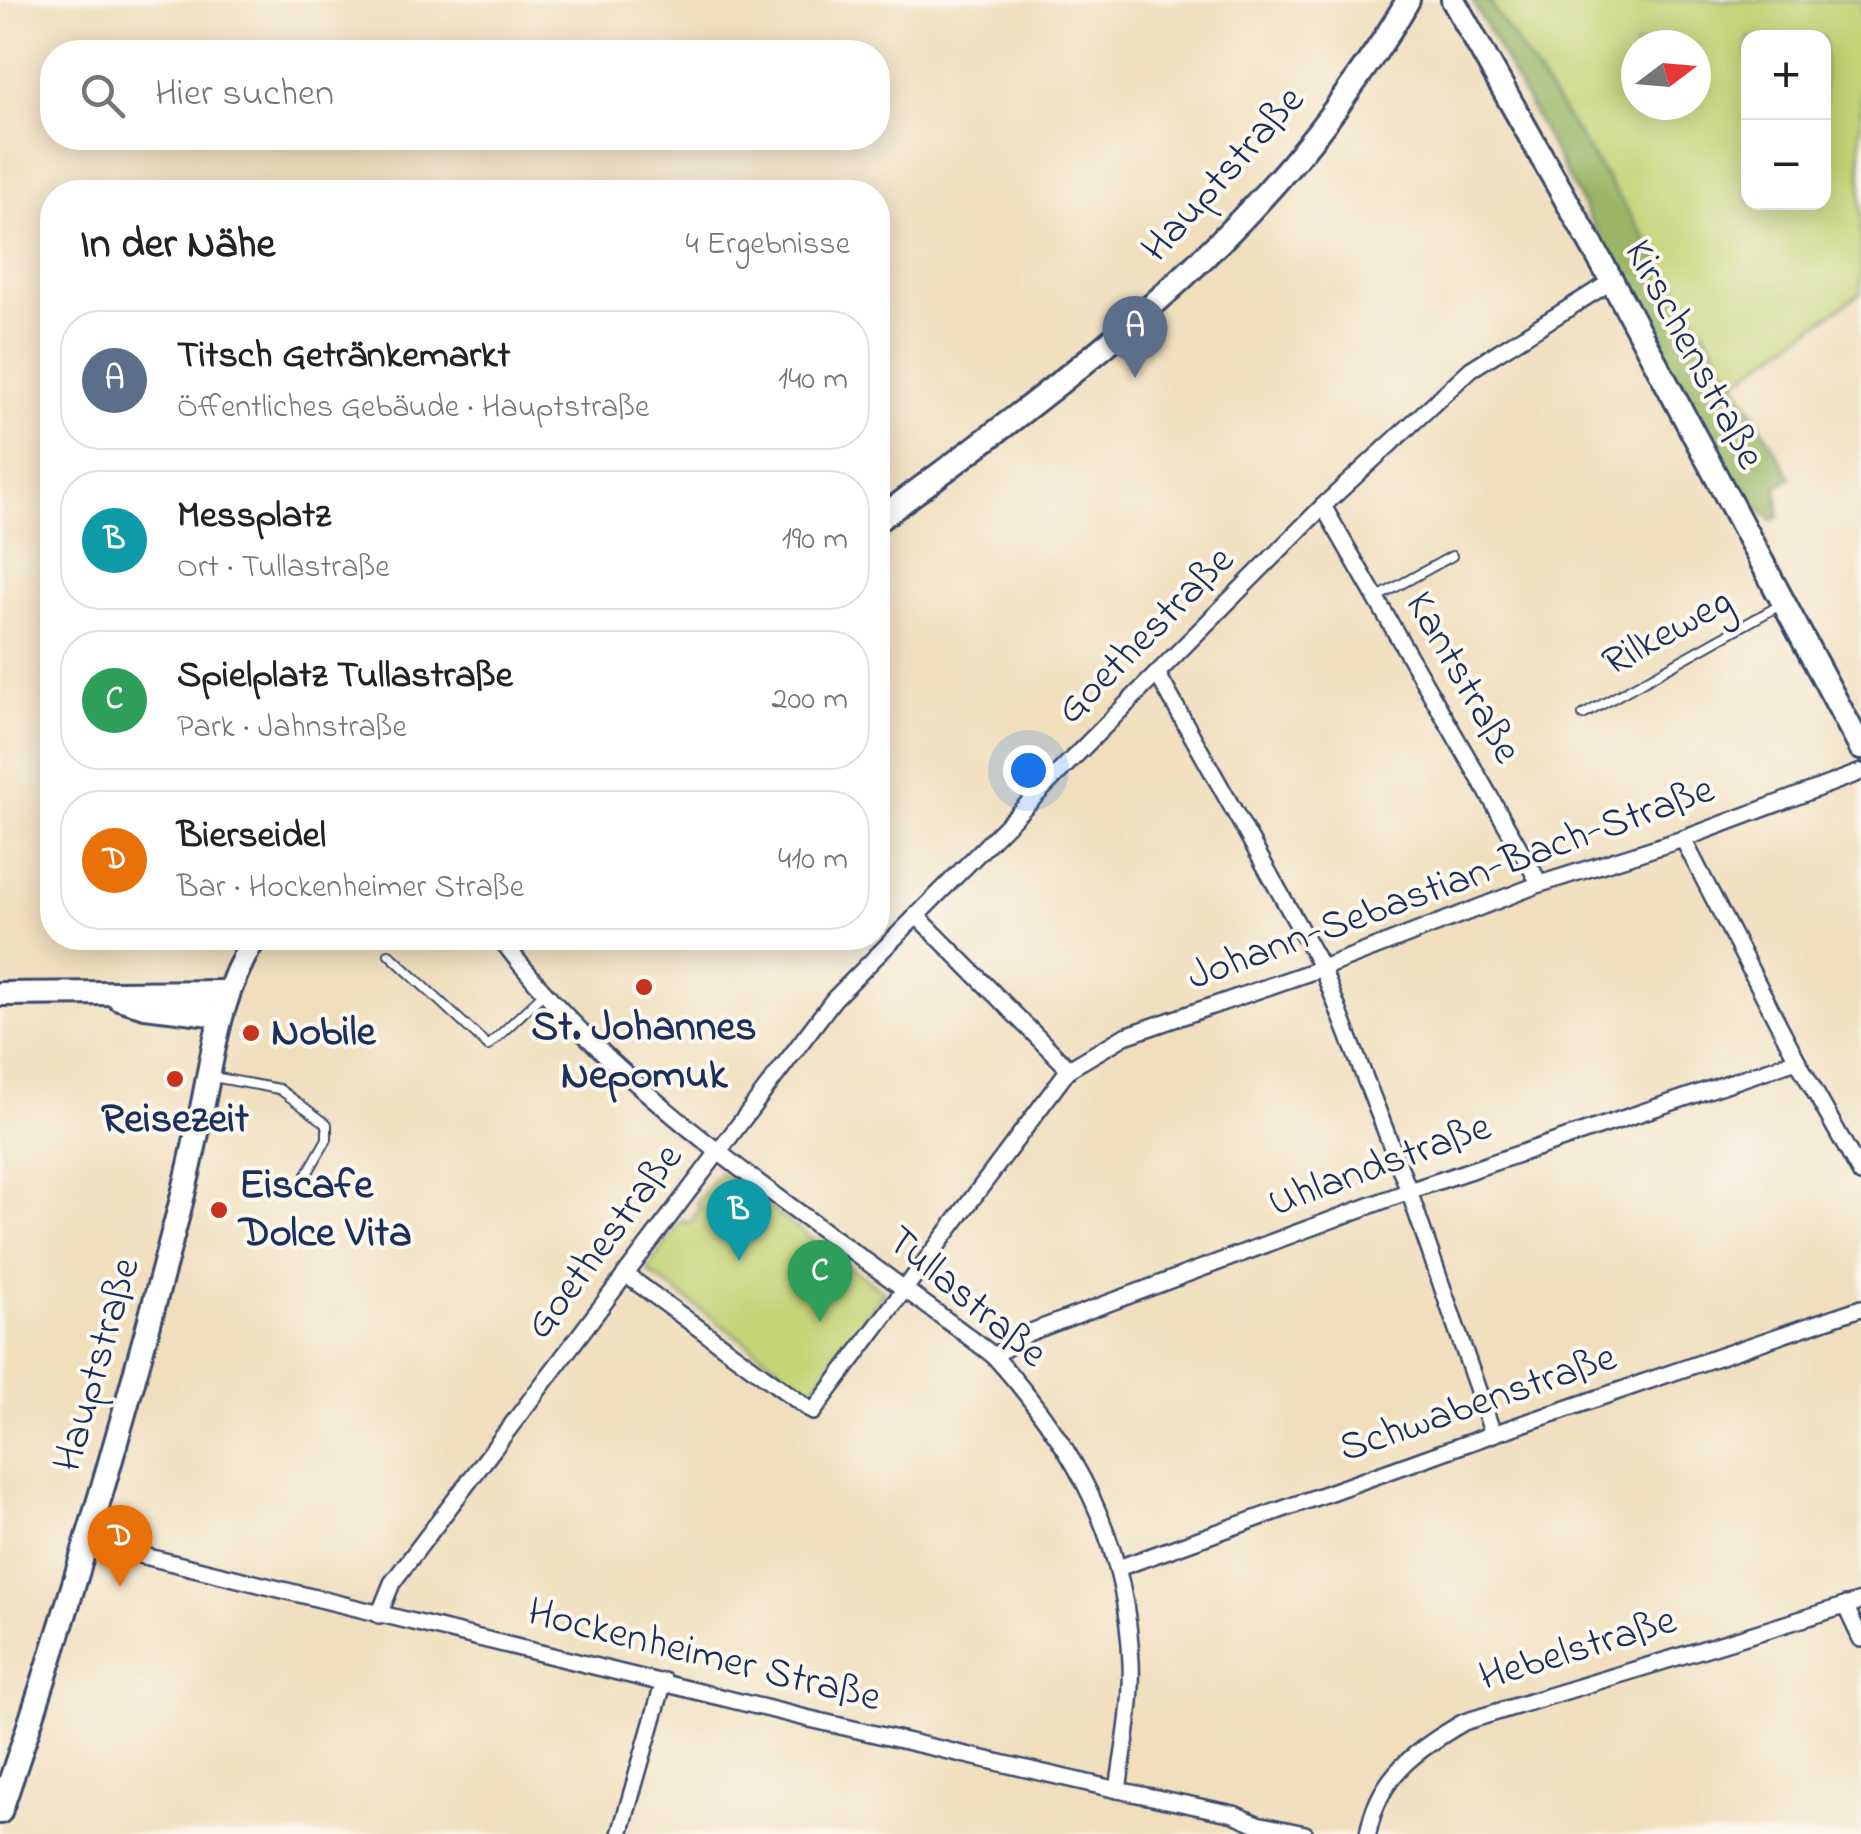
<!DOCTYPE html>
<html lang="de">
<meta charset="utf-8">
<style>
:root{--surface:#fff;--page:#f2f2f2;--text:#222;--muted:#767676;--line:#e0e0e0;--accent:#b45309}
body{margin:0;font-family:"Indie Flower",sans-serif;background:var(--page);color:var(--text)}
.controls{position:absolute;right:30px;top:30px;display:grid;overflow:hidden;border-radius:20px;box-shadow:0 5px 25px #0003}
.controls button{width:90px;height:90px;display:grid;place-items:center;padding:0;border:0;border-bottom:2px solid var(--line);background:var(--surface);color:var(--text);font:50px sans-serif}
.compass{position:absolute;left:1621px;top:30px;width:90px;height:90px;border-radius:50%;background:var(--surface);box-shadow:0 5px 25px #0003;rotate:74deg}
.you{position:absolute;left:1028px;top:770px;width:35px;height:35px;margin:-25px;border:8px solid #fff;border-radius:50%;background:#1a73e8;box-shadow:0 0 0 15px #1a73e833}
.badge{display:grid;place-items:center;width:65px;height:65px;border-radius:50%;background:var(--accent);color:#fff;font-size:32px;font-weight:700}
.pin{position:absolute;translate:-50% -82px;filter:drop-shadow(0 2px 5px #0008)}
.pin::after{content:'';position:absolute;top:52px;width:35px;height:30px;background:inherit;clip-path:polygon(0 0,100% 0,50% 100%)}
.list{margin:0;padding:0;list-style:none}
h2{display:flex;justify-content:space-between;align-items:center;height:130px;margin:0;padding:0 40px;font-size:42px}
h2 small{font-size:32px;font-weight:400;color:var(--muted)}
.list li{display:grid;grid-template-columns:65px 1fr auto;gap:30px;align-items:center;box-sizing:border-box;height:140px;margin:0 20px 20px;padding:0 20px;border:2px solid var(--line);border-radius:40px}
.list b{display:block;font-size:38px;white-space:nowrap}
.list p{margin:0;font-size:32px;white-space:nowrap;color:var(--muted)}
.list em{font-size:32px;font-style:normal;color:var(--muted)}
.icon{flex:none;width:55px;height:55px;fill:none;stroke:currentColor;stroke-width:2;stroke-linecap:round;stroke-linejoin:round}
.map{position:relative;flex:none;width:1861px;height:1834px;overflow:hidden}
.search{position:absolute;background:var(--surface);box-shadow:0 5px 25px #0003;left:40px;top:40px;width:850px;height:110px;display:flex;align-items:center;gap:25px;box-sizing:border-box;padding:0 35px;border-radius:40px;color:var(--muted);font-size:38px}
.panel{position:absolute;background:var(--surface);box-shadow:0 5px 25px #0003;left:40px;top:180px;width:850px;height:770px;border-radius:40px}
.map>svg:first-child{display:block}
.green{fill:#c3d375;stroke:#6f816a;stroke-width:2.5;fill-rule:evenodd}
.forest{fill:#9ab566;stroke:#5a7262;stroke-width:2.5}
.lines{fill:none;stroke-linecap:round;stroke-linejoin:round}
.lane-casing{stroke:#3b496c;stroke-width:12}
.street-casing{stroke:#3b496c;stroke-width:20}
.secondary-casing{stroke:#3b496c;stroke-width:28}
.lane{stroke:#fff;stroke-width:8}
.street{stroke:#fff;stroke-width:15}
.secondary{stroke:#fff;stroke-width:22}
.poi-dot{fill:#c8321e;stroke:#fbf7ec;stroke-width:4}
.labels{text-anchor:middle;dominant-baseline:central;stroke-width:8;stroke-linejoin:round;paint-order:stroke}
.street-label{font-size:42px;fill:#1b2f5e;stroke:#fbf7ec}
.poi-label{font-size:42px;font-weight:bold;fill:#1b2f5e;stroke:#fbf7ec}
</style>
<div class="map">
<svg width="1861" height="1834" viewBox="0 0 1861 1834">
<rect width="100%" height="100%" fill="#fbf7ec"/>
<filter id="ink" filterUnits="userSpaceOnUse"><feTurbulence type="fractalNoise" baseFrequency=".01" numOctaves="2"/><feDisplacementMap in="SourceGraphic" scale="20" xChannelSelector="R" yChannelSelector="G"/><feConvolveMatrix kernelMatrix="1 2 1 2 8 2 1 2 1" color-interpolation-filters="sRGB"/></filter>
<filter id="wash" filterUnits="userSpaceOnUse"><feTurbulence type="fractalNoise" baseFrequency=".0048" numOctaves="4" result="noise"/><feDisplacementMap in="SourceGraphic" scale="40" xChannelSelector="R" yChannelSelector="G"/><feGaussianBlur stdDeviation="2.25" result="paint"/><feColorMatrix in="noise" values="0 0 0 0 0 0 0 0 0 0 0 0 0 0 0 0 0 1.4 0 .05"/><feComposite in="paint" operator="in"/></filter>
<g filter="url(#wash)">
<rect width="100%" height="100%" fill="#f0debd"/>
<g class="green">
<path d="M1472,0H1861V293L1737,380L1621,275ZM1748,38H1824V202H1748ZM1636,45H1696V105H1636Z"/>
<polygon points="720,1172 884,1292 812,1391 649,1272 648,1268 683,1220 689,1224 700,1208 696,1203"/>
</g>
<path class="forest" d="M1472,0H1488C1593,157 1699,313 1791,478L1777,487L1779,517L1772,520L1739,493Z"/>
</g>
<g filter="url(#ink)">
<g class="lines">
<defs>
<g id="lane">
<polyline points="1376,598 1452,556"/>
<polyline points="1583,715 1782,604"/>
<polyline points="389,954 488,1046 544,993"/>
<polyline points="213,1077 279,1089 327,1124 327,1139 307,1174"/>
</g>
<g id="street">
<polyline points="1323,506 1540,884"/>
<polyline points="1158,675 1322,968 1409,1191 1493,1434"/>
<polyline points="1683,839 1797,1060 1861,1174"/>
<polyline points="916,915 1069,1069"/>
<path d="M500,938C631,1112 824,1224 994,1356C1075,1446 1126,1538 1131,1662C1133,1704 1124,1748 1118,1790"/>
<polyline points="625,1274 813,1412 1069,1069 1125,1036 1322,968 1540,884 1683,839 1861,772"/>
<polyline points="994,1356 1028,1333 1409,1191 1797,1060"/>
<polyline points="87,1542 810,1719 1118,1790 1234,1814 1257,1824 1305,1834"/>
<polyline points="1118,1568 1493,1434 1861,1308"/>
<polyline points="1845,1605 1861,1639"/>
<polyline points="379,1615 392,1583 834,999 1323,506 1471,369 1612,281"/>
<polyline points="620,1834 664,1681"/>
<path d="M1368,1834C1378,1776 1416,1750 1464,1722L1861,1601"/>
</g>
<g id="secondary">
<polyline points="1453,0 1612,281 1861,748"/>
<path d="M878,520C1044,397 1212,276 1336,108C1361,73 1387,38 1408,0"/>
<polyline points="0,994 227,992"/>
<polyline points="119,998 145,1006 219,1015"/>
<path d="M0,1812C66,1620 123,1425 174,1229C187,1182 197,1135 206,1088C216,1033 225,986 255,938"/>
</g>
</defs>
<use href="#lane" class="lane-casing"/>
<use href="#street" class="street-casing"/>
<use href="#secondary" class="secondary-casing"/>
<use href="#lane" class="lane"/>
<use href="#street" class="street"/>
<use href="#secondary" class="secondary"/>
</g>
</g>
<g class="poi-dot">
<circle cx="644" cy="987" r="10"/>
<circle cx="251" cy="1033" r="10"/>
<circle cx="175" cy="1079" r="10"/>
<circle cx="219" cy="1210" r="10"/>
</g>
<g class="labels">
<g class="street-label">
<text transform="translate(1224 175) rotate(-48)">Hauptstraße</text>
<text transform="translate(1693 355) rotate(62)">Kirschenstraße</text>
<text transform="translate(1668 633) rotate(-29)">Rilkeweg</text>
<text transform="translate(1146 636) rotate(-45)">Goethestraße</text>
<text transform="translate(1462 678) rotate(60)">Kantstraße</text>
<text transform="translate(1451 884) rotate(-20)">Johann-Sebastian-Bach-Straße</text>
<text transform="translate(1380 1166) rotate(-20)">Uhlandstraße</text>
<text transform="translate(605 1242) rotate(-53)">Goethestraße</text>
<text transform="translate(966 1298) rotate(40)">Tullastraße</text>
<text transform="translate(98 1365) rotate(-74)">Hauptstraße</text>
<text transform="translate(1478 1404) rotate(-19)">Schwabenstraße</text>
<text transform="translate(1578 1650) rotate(-17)">Hebelstraße</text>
<text transform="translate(704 1656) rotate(14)">Hockenheimer Straße</text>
</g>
<g class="poi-label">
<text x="644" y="1028">St. Johannes<tspan x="644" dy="48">Nepomuk</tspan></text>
<text x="271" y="1033" text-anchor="start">Nobile</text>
<text x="175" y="1120">Reisezeit</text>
<text x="239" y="1186" text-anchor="start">Eiscafe<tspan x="239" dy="48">Dolce Vita</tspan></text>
</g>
</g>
</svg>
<div class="controls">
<button>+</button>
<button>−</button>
</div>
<svg class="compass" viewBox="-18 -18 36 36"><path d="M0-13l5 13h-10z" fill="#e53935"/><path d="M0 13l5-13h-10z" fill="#767676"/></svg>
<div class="you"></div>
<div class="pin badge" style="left:1135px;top:378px;background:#5c6f8a">A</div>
<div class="pin badge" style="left:739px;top:1261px;background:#0f9aa8">B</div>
<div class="pin badge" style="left:820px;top:1322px;background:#2e9e5b">C</div>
<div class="pin badge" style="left:120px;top:1587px;background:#e8710a">D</div>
<div class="search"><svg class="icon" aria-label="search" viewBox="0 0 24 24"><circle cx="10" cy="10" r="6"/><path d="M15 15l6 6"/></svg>Hier suchen</div>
<section class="panel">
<h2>In der Nähe<small>4 Ergebnisse</small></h2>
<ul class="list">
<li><span class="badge" style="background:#5c6f8a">A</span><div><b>Titsch Getränkemarkt</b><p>Öffentliches Gebäude · Hauptstraße</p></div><em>140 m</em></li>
<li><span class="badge" style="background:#0f9aa8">B</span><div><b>Messplatz</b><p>Ort · Tullastraße</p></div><em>190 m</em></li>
<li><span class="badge" style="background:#2e9e5b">C</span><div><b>Spielplatz Tullastraße</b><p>Park · Jahnstraße</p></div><em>200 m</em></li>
<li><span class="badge" style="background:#e8710a">D</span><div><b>Bierseidel</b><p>Bar · Hockenheimer Straße</p></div><em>410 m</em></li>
</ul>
</section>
</div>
